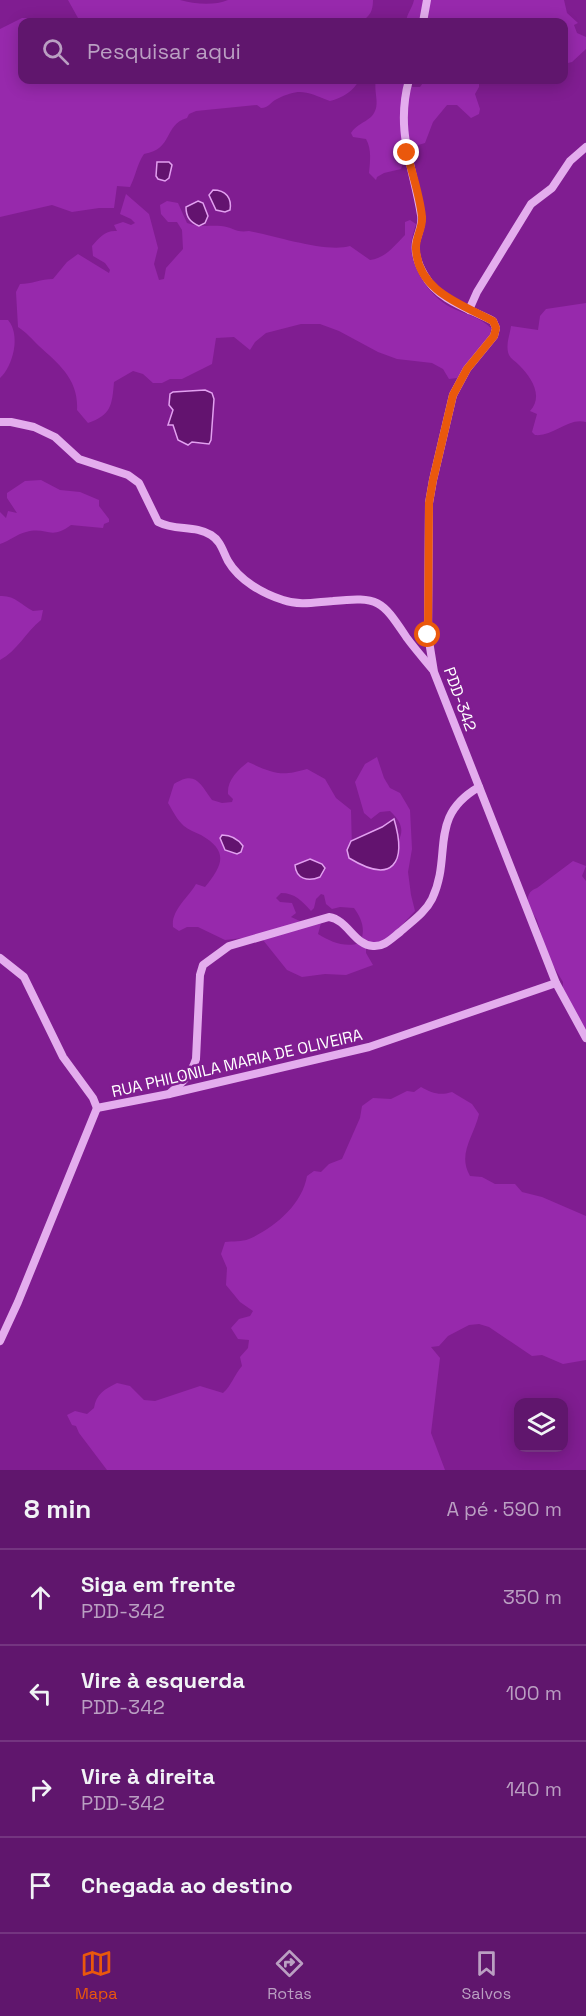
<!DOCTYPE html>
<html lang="pt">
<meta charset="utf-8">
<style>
:root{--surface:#60166d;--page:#661f72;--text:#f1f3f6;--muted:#ba9fc2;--line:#743580;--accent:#ea580c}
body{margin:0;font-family:"Space Grotesk",sans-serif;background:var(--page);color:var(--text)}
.controls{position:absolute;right:18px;bottom:18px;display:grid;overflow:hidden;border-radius:12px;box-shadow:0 3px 15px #0003}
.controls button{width:54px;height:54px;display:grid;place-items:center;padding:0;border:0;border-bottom:2px solid var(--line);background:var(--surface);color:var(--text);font:30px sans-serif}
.stop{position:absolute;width:18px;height:18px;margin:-14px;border:4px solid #ea580c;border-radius:50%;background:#fff}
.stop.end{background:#ea580c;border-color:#fff;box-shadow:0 2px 6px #0008}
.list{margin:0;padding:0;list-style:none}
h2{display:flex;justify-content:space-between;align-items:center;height:78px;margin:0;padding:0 24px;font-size:26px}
h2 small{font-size:20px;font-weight:400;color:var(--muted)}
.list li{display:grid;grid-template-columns:39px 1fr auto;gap:18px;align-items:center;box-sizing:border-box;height:96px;padding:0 24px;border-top:2px solid var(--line)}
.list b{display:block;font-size:22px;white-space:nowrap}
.list p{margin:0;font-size:20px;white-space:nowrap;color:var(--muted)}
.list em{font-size:20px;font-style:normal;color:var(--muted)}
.icon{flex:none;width:33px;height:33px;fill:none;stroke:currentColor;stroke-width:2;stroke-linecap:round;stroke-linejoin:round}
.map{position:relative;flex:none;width:586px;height:1470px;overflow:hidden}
.search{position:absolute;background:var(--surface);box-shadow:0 3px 15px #0003;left:18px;right:18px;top:18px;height:66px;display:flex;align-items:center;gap:15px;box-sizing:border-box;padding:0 21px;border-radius:12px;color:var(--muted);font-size:22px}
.sheet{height:462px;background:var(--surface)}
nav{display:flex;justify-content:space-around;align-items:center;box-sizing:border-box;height:84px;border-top:2px solid var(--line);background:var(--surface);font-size:16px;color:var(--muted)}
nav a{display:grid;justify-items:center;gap:3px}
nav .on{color:var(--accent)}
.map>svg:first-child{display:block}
.green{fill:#9729ac;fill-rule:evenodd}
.water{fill:#63136f;stroke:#e2a0f0;stroke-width:1.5}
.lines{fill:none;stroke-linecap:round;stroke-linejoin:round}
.minor{stroke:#e4adee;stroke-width:8}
.route{stroke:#ea580c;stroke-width:8}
.labels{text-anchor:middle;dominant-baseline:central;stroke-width:5;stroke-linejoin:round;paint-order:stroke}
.street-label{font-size:16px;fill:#fff;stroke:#801d91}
</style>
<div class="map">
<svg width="586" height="1470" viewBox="0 0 586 1470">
<rect width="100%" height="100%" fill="#801d91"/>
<g class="green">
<path d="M68,0H180C194,4 214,6 228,0H373C373,11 370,16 361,22H66L78,18Z"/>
<path d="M414,0H564L567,13L578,23L574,25L577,33L586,37V49L572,62L564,64V22H406C407,13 412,9 414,0Z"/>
<path d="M22,18H26L33,22H22V80H359C354,91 342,98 330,101C307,92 300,87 277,99C270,102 269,108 261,108L257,105L196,111L189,114L187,118C163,125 174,149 144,154C137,164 136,175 130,187L117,186L114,208H99L72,212L52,205L0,217V29Z"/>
<path d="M376,80H396L413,87H420L425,80H479V87L475,94L480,109L479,114L471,118L457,105H447L433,122L425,143C406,148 407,152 401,169L384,173L377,177L376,180L369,173C370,163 372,149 366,139L353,137L351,133C356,125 364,123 371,117C382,106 373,93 376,80Z"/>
<path d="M126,194L149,214L158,248L154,264L159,280L164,279L166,268L183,249L182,230L177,222H168L161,214L160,205L167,201L178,203L187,223C201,228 207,225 221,226C233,227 235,233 249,231C276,236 326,253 350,246L370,260C386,258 394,246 405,235V222L410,220L416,224C414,231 411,240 411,247C412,270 430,296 450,307C464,314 480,317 491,328L490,337L457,378L449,379L443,369L432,363L397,359L378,352L339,331L320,324H301L266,333L255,342L250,350L234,337L216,338L212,364L182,379H170L162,383H153L143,374L133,371L114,382C112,406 111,415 88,423L77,410C79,380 59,364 39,346C32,339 27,333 18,327L16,292L20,284C32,284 41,279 53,279L67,262L78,254L109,273L110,270L105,263L93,256L92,246C99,238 105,230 117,231L114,225L123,222L131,225L135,223L131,219L120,214Z"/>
<path d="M586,303V422C568,417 553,437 535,435L532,432L537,414L530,411C544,396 531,377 519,365C515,361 511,359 509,355C505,345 510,335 511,326L538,330L540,316L546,309Z"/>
<path d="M0,320H8C21,335 13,366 0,378Z"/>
<path d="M41,480L60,490L80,492L99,500V506L109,519V522L104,524L103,528L71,525C50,541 47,526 26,532C17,534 9,541 0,544V512L6,518L8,511L17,513L7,498V493L25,481Z"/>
<path d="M0,596C15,595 21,605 33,611L43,610L41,620C26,632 17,651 0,660Z"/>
<path d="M377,757L384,778L390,788L400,793L410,810L412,849L408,872L411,895L415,911L385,943L366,948V953L373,965L346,975L325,974L302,977L287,970L263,940L243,938L225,940L198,927H187L179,931L173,927C171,910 188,898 196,884L205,887C223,865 229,851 201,835C195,832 189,830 184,826C177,820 173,811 168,803L174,784C196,770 200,784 212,800L222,803L232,802L233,799L228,794C227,780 238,770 248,762C273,773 280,777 307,769L325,779L336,798L351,810L352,850L390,854C402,837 408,828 390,811L380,812L371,819L364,813L355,782L365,764ZM281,893C295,893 302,901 311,911L314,908L316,899L321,894L324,895L326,904L332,909L340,907L354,908C362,919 366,930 360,943C345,948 331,942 318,934L321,923L302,922L291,917L296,913L292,903L280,902L276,898Z"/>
<path d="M573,861L586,866L582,876L586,881V1034L563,1000V982L548,957L537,920L527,904C528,896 528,891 537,888Z"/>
<path d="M421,1087C432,1093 439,1096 452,1092L472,1104L479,1114C474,1136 457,1154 470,1176L482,1177L495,1184H515L522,1192L542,1197L586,1216V1360L563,1364L542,1355L532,1356L489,1327L479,1324L469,1325L448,1336L439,1346L431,1347L440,1358L431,1433L445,1470H107L79,1433L76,1426L72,1425L67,1415L75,1411L87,1414L94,1408C96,1394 105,1389 117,1383L130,1386L144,1400L155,1401L200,1386L223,1393C232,1385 234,1375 242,1366L240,1357L248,1348L249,1340L238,1339L231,1328L239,1319L250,1316L253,1311L240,1302L226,1285L227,1268L221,1254L225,1242C233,1241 242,1242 249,1239C274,1228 302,1205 307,1176L314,1171L321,1172L329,1164L342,1159L360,1118L362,1106L373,1098L391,1099L407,1091L414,1092Z"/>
</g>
<g class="water">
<polygon points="157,162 169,162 172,165 169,178 165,181 158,179 156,176"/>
<path d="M213,190C226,190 232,198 230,210L225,212L216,210L209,195Z"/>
<path d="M198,201L203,203L208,216L205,223L199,226C190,222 186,217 186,207Z"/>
<polygon points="205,390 212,393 214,399 211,440 209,444 192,442 188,445 178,440 173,425 168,425 173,410 169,405 170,394 173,392"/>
<path d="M394,819C407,863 393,885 349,858L347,850L351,841L382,827Z"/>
<path d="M222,835C232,835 238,839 243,846L241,852L237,854L225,850L220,838Z"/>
<path d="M310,859L322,864L325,868L320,877C308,882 296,879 295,865Z"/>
</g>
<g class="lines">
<g class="minor">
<polyline points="423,22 427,0"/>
<path d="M409,80C395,130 413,166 421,215C423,224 418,233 416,242C414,254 419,266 425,276C438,300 470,309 493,321L496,328L494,336L467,369L453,395L433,480L429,503L428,635L434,672L556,983L586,1038"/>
<polyline points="469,310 477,292 531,204 552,188 570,161 586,147"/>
<path d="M0,422H11L34,427L55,437L79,459L128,475L139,483L158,522C175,531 195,525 211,535C221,541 223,552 228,561C239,580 263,594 283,600C300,606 316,602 333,601C380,596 382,601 407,638C415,649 424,659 433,670"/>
<polyline points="0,958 24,977 63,1057 93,1098 97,1108"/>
<path d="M169,1094C182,1083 191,1075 196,1059L200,975L203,965L229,946L329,917C348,920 354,945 373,946C384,947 391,939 400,932C411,922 425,913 432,899C453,855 427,817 479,787"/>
<polyline points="97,1108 169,1094 369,1047 556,983"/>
<polyline points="0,1341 18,1302 97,1108"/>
</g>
</g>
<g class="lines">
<path class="route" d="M407,153C412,173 420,196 422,217C423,228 415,238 416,249C418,291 461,304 493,321L496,328L494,336L467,369L453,395L433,480L429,503L428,635"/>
</g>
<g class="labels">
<g class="street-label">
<text transform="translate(460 699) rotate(70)">PDD-342</text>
<text transform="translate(237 1063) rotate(-13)">RUA PHILONILA MARIA DE OLIVEIRA</text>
</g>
</g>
</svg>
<div class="controls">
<button><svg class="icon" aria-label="layers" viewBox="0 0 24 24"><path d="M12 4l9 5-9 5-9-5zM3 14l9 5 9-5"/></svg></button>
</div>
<div class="stop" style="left:428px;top:635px"></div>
<div class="stop end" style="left:407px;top:153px"></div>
<div class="search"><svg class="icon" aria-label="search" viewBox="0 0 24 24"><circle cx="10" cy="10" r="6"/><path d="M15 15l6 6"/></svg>Pesquisar aqui</div>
</div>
<section class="sheet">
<h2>8 min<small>A pé · 590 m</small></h2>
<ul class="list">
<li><svg class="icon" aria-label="ahead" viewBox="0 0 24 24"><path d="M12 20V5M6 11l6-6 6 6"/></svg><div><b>Siga em frente</b><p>PDD-342</p></div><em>350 m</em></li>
<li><svg class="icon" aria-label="left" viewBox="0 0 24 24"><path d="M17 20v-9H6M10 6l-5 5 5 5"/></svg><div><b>Vire à esquerda</b><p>PDD-342</p></div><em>100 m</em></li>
<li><svg class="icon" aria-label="right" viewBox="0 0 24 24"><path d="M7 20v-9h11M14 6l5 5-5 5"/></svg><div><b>Vire à direita</b><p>PDD-342</p></div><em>140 m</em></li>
<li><svg class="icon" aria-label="arrive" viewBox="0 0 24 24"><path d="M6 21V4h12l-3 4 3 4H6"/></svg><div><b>Chegada ao destino</b></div></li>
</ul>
</section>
<nav>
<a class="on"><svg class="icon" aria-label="map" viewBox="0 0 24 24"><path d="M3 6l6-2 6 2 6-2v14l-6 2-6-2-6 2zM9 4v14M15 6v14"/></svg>Mapa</a>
<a><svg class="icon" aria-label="directions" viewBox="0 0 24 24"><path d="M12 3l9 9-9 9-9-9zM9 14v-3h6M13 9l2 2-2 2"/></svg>Rotas</a>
<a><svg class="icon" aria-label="saved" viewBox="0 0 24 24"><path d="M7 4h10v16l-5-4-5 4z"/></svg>Salvos</a>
</nav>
